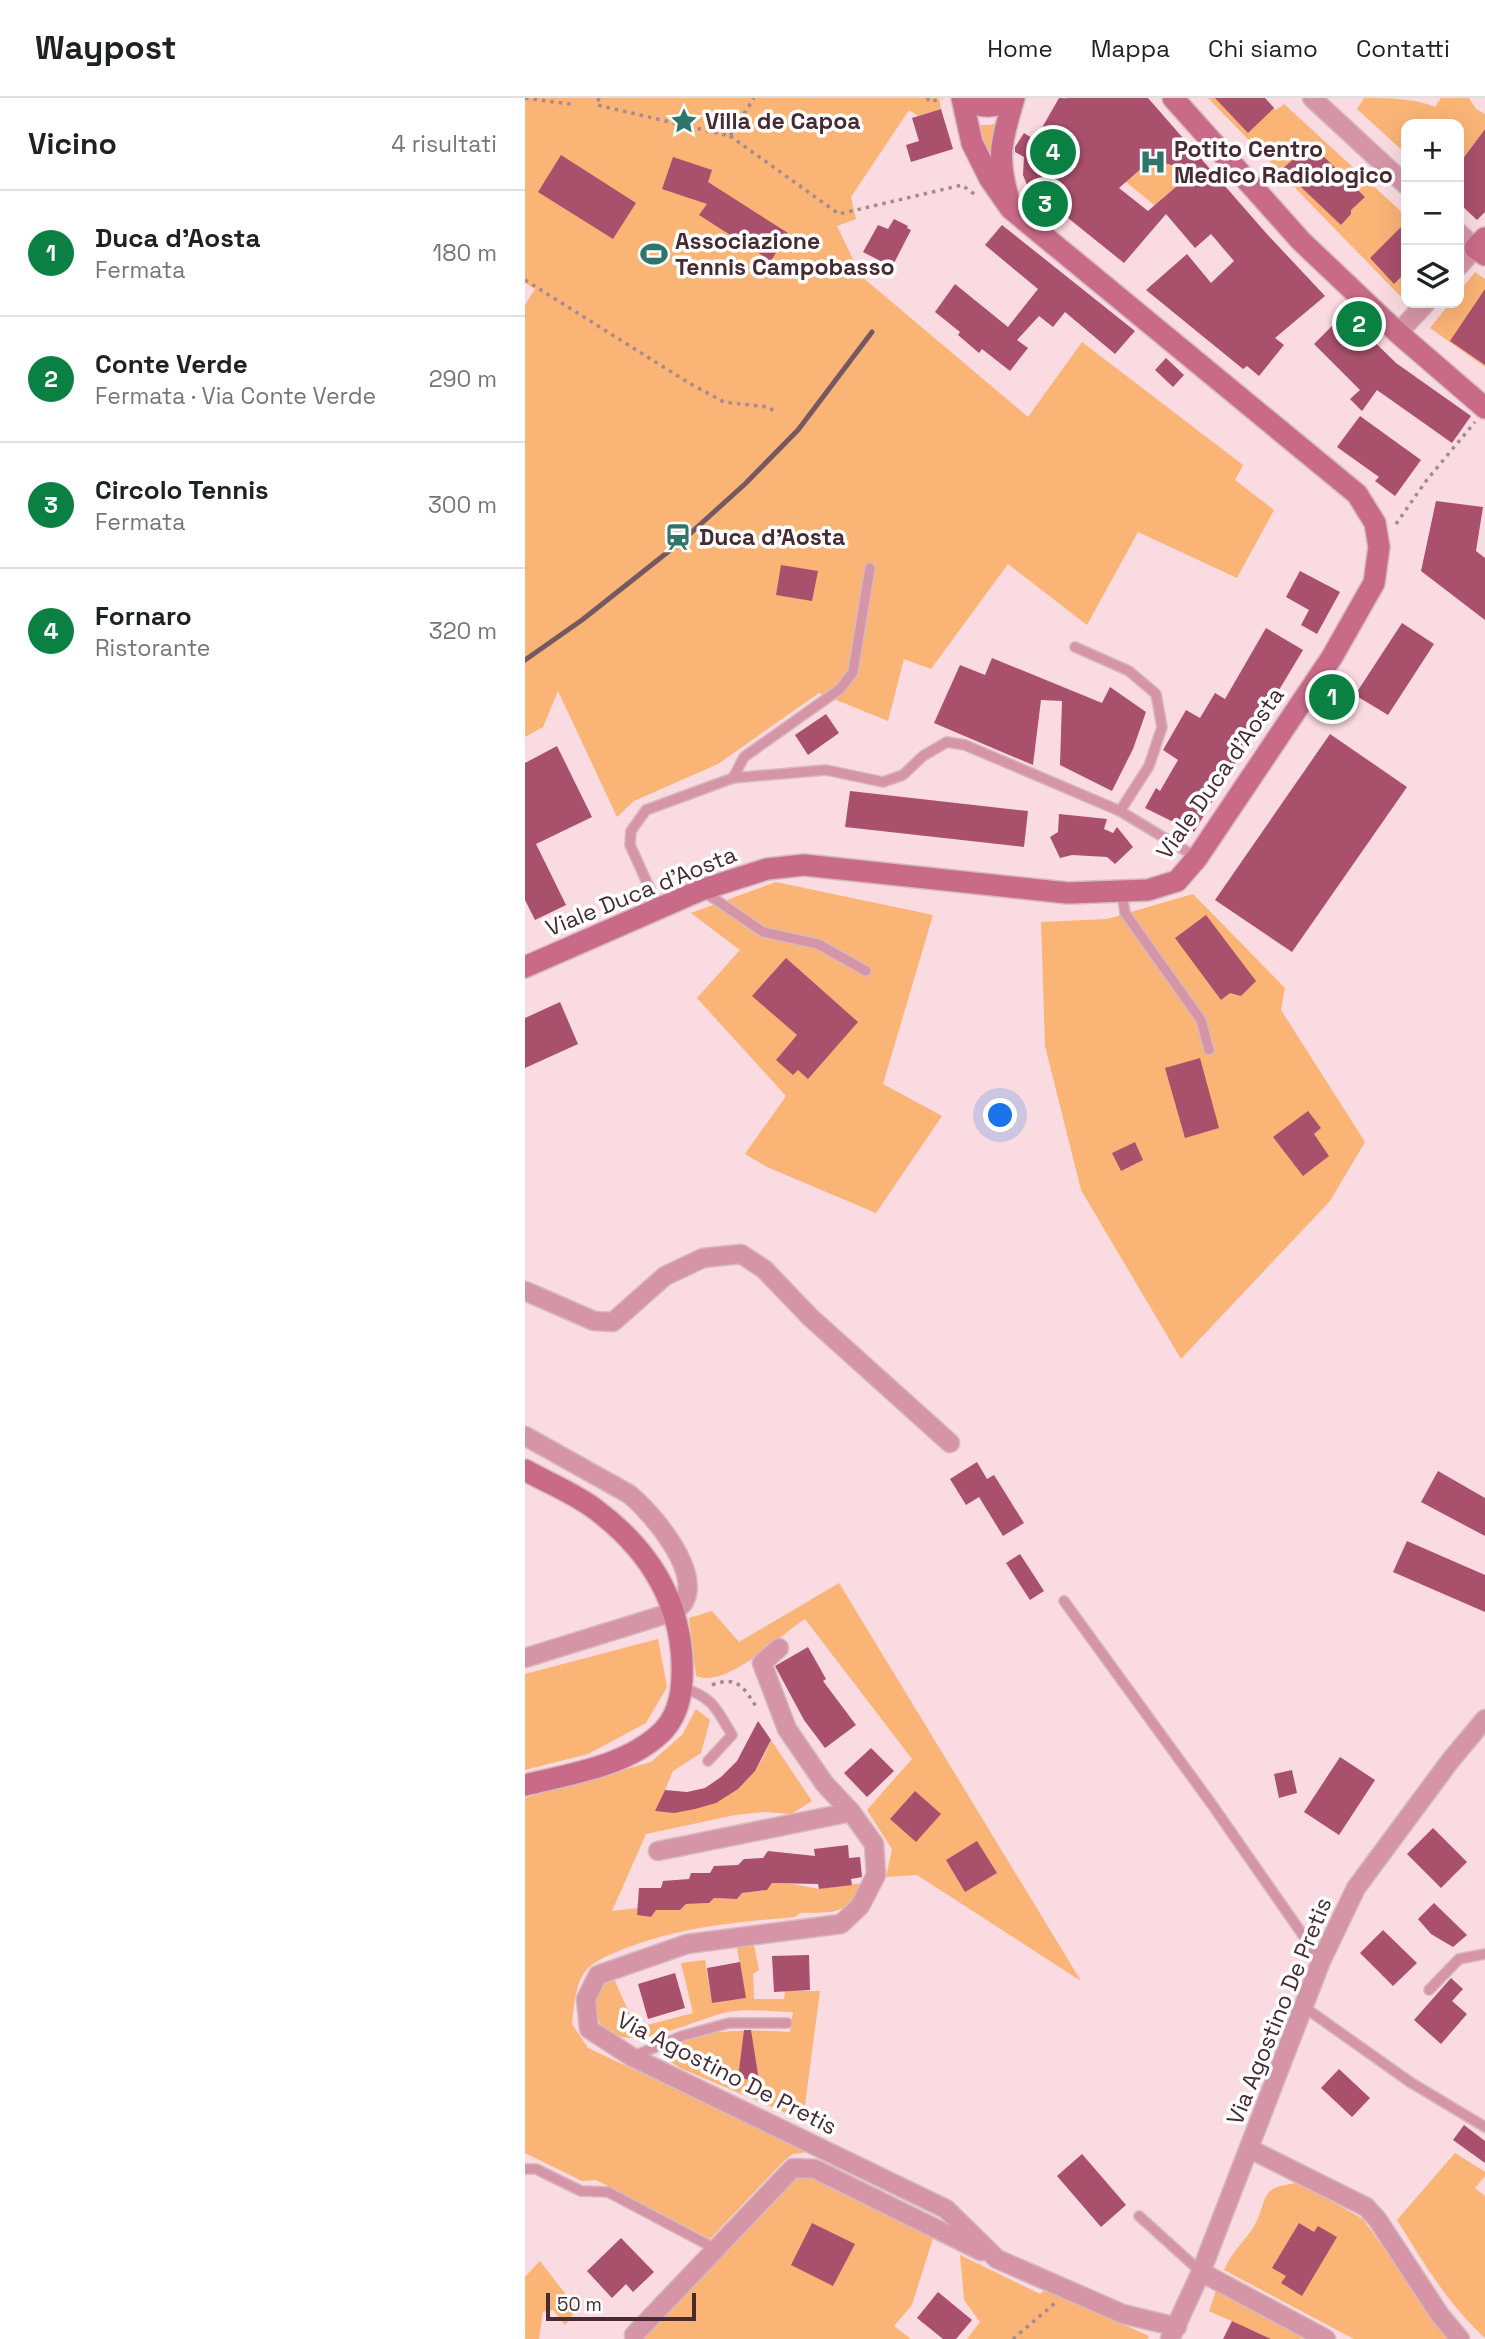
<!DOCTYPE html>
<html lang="it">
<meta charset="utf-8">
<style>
:root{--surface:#fff;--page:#f6f6f6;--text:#202124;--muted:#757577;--line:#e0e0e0;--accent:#0b8043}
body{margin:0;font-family:"Space Grotesk",sans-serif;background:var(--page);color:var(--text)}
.controls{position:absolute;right:21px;top:21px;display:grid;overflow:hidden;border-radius:14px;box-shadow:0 7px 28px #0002}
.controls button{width:63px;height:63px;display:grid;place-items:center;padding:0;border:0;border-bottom:2px solid var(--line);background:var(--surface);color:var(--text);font:35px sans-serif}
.scale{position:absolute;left:21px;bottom:18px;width:150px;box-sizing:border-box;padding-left:7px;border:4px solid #472a32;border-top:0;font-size:19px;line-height:24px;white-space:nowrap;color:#472a32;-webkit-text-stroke:5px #fff;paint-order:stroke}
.you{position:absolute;left:476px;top:1018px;width:24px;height:24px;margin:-18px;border:5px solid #fff;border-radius:50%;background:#1a73e8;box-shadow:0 0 0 10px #1a73e833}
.badge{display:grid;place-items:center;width:46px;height:46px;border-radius:50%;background:var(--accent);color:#fff;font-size:23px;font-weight:700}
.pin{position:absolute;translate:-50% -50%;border:4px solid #fff;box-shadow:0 2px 7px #0006}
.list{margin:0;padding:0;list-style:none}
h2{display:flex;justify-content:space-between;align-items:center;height:91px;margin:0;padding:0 28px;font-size:30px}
h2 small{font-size:23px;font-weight:400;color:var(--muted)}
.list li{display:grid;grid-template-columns:46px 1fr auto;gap:21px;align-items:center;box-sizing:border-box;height:126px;padding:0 28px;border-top:2px solid var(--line)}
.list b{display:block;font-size:26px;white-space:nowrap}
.list p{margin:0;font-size:23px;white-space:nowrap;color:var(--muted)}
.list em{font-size:23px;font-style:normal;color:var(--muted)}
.icon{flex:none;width:38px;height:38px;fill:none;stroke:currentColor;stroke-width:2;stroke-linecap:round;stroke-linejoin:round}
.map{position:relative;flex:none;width:960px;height:2241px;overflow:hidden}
header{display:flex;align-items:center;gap:42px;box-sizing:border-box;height:98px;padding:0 35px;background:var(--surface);border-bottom:2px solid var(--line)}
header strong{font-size:33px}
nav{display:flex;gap:38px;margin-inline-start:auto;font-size:24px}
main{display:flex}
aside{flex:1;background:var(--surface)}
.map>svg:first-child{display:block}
.green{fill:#fab476}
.building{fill:#a9506d;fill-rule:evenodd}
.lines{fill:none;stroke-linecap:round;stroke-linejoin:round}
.lane-casing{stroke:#d6b8bf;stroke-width:12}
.street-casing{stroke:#d6b8bf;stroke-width:21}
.secondary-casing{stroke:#d6b8bf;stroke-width:24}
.path{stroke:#a88991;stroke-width:3.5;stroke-dasharray:3.5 5;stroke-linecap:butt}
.lane{stroke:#d695a6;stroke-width:9}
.street{stroke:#d695a6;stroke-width:18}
.secondary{stroke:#c96b88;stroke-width:21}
.rail{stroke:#755860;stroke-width:5}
.labels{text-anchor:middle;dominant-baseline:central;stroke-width:7;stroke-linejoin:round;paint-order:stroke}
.poi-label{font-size:23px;font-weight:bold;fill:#472a32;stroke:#fff;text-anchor:start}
.street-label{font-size:23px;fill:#472a32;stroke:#fff}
</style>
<header>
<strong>Waypost</strong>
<nav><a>Home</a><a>Mappa</a><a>Chi siamo</a><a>Contatti</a></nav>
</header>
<main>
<aside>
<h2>Vicino<small>4 risultati</small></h2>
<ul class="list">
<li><span class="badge">1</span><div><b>Duca d'Aosta</b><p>Fermata</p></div><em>180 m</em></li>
<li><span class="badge">2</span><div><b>Conte Verde</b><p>Fermata · Via Conte Verde</p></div><em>290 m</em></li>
<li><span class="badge">3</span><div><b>Circolo Tennis</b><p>Fermata</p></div><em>300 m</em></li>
<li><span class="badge">4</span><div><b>Fornaro</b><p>Ristorante</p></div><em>320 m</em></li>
</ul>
</aside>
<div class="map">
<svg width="960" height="2241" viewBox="0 0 960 2241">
<rect width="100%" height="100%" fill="#fadbe2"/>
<g class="green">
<polygon points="0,0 414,0 416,11 393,18 384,12 326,99 331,121 312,128 336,178 503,319 557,244 718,367 710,382 749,412 712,480 613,434 562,527 483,466 406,571 379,561 363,623 294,595 193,666 109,703 92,719 33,593 18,629 0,639 0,207 10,191 0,185"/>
<polygon points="683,0 740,0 751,12 759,6 881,118 881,200 879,202"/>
<path d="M839,0C864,0 889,0 910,9L916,0H944L951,11L960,16V31L937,62L934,59V26H881V56L832,11Z"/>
<polygon points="472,25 471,69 448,27 465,27"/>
<polygon points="558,49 637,63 646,68 659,82 633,105 644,119"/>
<polygon points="950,174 960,181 960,269 905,230 925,205 934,205 934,194"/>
<polygon points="251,784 408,817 358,986 417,1018 351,1115 242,1069 220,1056 261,998 172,900 215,852 166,815"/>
<polygon points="668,796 760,890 756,912 840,1044 805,1103 656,1261 556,1092 520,948 516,824 582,821"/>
<path d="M314,1485L556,1883L392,1777L361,1779L367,1751L342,1712L387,1661L280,1521C255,1537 202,1591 171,1578L164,1520L187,1513L214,1544Z"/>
<polygon points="133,1541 142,1589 121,1625 63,1656 0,1672 0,1576"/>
<path d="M171,1611L185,1622L176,1655L148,1673L131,1713C182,1717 228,1692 246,1642L287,1703L266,1716L240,1714L210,1717L121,1736L87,1813L113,1810L112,1817L126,1819L131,1812H155L161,1806L183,1805L189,1800L212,1801L217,1795L242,1792L247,1785L267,1786L294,1791L338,1785C322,1818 309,1814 275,1815L270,1819C213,1824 155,1829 101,1850C88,1855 73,1861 63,1870C50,1883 49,1909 47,1926L63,1950L284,2054L268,2056L260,2062L185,2141L71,2082L57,2083L0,2055V1700L126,1664L157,1637Z"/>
<path d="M229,1847L234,1872L228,1876L229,1901H259L260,1893H295L278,2022L155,1970L146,1964L141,1957C157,1928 236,1932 265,1934L268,1914C247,1914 223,1910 203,1914C171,1920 95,1963 74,1923C70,1916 68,1910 69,1902C70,1890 79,1886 89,1881L111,1930L168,1915L156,1865L180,1862L187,1905L220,1900L212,1849Z"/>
<path d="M930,2055L960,2074V2078L950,2090L960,2098V2240C923,2206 898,2164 872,2122Z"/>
<polygon points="270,2079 286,2079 408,2140 387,2207 369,2228 386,2241 115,2241"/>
<path d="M774,2085L838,2121L923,2241H829L699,2172C706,2155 718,2145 728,2130C745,2102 731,2088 774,2085Z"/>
<polygon points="435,2157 515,2196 521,2191 624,2238 622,2241 442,2241 455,2224 439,2202"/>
<polygon points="15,2163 52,2211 40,2227 28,2212 18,2214 14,2241 0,2241 0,2179"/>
<polygon points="691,2193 775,2235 778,2241 740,2241 740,2238 684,2213"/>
</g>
<g class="building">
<path d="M534,0H623L741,135L800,198L750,240L759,247L734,278L722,268L718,271L621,192L662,156L686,185L709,163L686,136L670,150L641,116L599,165L502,87L498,77L499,59L490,54V49L499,35L510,42ZM627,61L646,67L659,82L623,113L594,90Z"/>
<polygon points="690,0 740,0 749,10 723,35"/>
<polygon points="416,11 428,51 386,64 381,47 394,43 387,20"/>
<polygon points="960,31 960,114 952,122 934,105 934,66"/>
<polygon points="786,46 840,99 826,112 826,116 816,127 757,71"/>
<polygon points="36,57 111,105 88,141 13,94"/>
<polygon points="148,59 187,72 183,84 263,135 246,163 174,117 182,106 137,91"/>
<polygon points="369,121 383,128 382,130 386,132 367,169 338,154 353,127 363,131"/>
<polygon points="881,124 881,174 869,186 845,160"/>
<polygon points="477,127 610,233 590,256 540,214 528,229 514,218 492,242 503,250 485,273 457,251 454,255 433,237 435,234 410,214 430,186 483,229 513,191 460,147"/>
<polygon points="960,191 960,267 925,243"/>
<polygon points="820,215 871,265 946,318 927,345 852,292 837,313 825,301 835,292 789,246"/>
<polygon points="641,260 659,277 648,289 630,272"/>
<polygon points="835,318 896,362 870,398 850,383 854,379 812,349"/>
<polygon points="911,403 958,409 951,453 960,460 960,522 896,473"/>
<polygon points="256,467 293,473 287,503 251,497"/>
<polygon points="775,473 815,494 792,536 776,527 784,512 761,499"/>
<polygon points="877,525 909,546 863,617 830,597"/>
<polygon points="741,530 778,552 669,734 620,710 631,690 635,693 653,662 638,652 661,612 675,620 690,595 700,601"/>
<polygon points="467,560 577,605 585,589 621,614 608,651 587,693 535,667 537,603 516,602 508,667 409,625 435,567 460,577"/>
<polygon points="301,616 314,635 283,657 270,637"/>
<polygon points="805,636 882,689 767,854 690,802"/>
<polygon points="32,648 67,719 11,746 41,807 10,822 0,802 0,665"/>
<polygon points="325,693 503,713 499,749 320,729"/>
<polygon points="534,716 582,721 579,731 588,735 592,729 608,749 590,766 582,759 547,757 535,760 525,739 533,734"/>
<polygon points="681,817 731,883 716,898 705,895 696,902 650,840"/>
<polygon points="261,860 333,924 283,981 273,972 268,977 251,962 272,937 227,898"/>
<polygon points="35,904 53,946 0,970 0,920"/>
<polygon points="675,960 694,1030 660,1040 640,970"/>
<polygon points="783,1013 796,1030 789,1036 804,1058 778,1078 748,1039"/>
<polygon points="610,1044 618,1062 596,1073 587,1055"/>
<polygon points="452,1364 462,1381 469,1377 499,1425 478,1438 454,1399 441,1407 425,1381"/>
<polygon points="913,1373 960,1400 960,1438 896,1404"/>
<polygon points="882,1443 960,1477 960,1514 868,1474"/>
<polygon points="495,1456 519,1493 505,1502 481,1465"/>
<polygon points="283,1549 301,1581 298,1583 331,1627 300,1650 279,1622 250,1568"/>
<polygon points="233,1623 246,1642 230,1673 213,1691 191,1705 170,1711 149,1715 130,1713 140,1692 162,1694 180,1690 196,1679 212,1663"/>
<polygon points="346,1650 369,1673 342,1699 319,1675"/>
<polygon points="815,1659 850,1682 814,1737 779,1714"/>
<polygon points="767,1672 772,1695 754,1700 749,1676"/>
<polygon points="390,1693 416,1716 391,1744 365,1721"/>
<polygon points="908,1730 942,1764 916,1790 882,1756"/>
<polygon points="452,1743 472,1775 440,1794 421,1762"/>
<polygon points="323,1747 324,1760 335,1759 337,1779 326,1781 327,1787 294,1791 293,1786 247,1785 242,1792 217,1795 212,1801 189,1800 184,1805 161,1806 155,1812 131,1812 126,1819 112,1817 114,1790 136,1790 138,1783 164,1781 166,1775 185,1775 189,1768 213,1767 219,1761 238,1760 243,1753 290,1758 289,1751"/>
<polygon points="909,1805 942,1837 928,1849 906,1836 893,1821"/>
<polygon points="858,1832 892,1865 868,1888 835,1855"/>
<polygon points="284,1857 285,1892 249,1894 247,1858"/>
<polygon points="215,1864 221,1900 187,1905 182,1870"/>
<polygon points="150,1875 160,1910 123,1921 113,1886"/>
<polygon points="926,1880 938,1891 927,1903 942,1916 916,1946 889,1922"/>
<polygon points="219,1932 226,1932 234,1983 213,1980"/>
<polygon points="814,1971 845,2000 827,2019 796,1990"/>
<polygon points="939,2027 960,2043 960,2065 928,2042"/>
<polygon points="557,2056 601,2107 576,2129 532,2078"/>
<polygon points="287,2125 330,2146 308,2188 266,2167"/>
<polygon points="774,2125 789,2134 793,2128 812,2139 777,2198 756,2185 761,2178 747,2170"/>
<polygon points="96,2140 129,2174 108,2194 101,2186 87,2200 62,2173"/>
<polygon points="413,2194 447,2222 431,2241 418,2241 392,2220"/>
<polygon points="707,2223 746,2241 698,2241"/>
</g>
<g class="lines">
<defs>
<g id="lane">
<polyline points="550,549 604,573 631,596 637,629 624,668 595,713"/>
<polyline points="208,680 219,659 315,591 328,574 345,470"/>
<polyline points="178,793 238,834 293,846 341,873"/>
<polyline points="597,795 600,815 676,922 684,952"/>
<polyline points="134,811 105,747 106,733 121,712 208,680 301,672 358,684 378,677 398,658 422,644 440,647 595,713 671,759"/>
<polyline points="539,1503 688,1708 796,1863"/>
<path d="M158,1590C188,1599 192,1612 207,1637L183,1663"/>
<polyline points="904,1892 934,1861 960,1856"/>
<polyline points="779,1909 885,1984 960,2029"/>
<polyline points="109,1958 157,1938 204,1925 262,1925"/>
<polyline points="0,2071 11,2071 56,2093 83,2094 191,2151"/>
<polyline points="614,2118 676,2174"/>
</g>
<g id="street">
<polyline points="787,0 881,87"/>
<polyline points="934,135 950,150 934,168"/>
<polyline points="873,235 901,205"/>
<polyline points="0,1193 69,1223 88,1224 140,1178 178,1160 216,1156 239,1171 285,1219 425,1345"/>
<path d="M0,1338L104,1396C127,1415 174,1470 160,1502C158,1507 152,1511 148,1514L0,1560"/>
<polyline points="254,1550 237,1565 262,1631 299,1685 326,1714 349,1746 351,1777 335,1808 316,1826 162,1846 73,1877 61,1901 64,1931 107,1959 421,2111 472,2161 598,2216 652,2229"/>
<polyline points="133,1753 326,1714"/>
<polyline points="725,2051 841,2109 852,2121 915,2217 935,2241"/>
<polyline points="676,2174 801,2241"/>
<polyline points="109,2237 268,2070 290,2071 456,2153"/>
<polyline points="645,2241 676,2174 796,1863 831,1790 925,1663 960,1621"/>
</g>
<g id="secondary">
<path d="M442,0C454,11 471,11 483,0"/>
<polyline points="648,0 776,143 873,235 960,310"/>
<path d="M483,99C471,56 477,42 489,0"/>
<polyline points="960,140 950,150 960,157"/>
<polyline points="0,869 176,792 242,771 279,767 543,795 623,792 652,783 672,760 807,559 849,485 854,449 850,425 832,396 486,111 465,81 447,45 437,0"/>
<path d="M0,1372C23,1385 49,1395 70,1411C121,1449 154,1498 157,1563C158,1588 156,1614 138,1633C103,1668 45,1676 0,1687"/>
</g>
</defs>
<use href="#lane" class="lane-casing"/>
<use href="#street" class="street-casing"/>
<use href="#secondary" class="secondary-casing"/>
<g class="path">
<polyline points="0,0 44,6 45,0"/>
<polyline points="74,0 72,7 205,38 229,0"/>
<polyline points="402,0 405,4 417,0"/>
<polyline points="540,1 540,0"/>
<polyline points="205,38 314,116 437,87 449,96"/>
<polyline points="0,182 164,285 199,304 243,309 252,315"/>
<polyline points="871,426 901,383 950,324"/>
<path d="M187,1587C213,1577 219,1590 232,1610"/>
<polyline points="488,2241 530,2205"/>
</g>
<use href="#lane" class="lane"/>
<use href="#street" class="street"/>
<use href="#secondary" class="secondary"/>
<polyline class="rail" points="0,562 57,522 158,442 220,386 273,332 347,234"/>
</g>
<defs>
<symbol id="sight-bare" viewBox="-9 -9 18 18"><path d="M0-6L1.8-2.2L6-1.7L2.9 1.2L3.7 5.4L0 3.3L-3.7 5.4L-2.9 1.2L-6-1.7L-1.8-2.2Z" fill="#2f756a" stroke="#fff" stroke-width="2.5" paint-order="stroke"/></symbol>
<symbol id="hospital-bare" viewBox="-9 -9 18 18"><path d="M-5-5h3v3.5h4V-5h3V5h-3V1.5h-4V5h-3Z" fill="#2f756a" stroke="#fff" stroke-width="2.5" paint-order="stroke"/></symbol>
<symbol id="stadium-bare" viewBox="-9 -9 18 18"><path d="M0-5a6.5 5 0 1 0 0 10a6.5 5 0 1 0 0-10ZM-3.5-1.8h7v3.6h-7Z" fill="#2f756a" stroke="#fff" stroke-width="2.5" paint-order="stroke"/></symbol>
<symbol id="station-bare" viewBox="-9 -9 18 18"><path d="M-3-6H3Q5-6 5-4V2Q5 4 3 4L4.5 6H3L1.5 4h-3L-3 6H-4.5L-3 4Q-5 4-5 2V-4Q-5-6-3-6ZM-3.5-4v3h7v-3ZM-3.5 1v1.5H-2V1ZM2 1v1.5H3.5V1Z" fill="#2f756a" stroke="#fff" stroke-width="2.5" paint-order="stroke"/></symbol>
</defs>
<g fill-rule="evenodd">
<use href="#sight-bare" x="140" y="4" width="38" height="38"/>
<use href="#hospital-bare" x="609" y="45" width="38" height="38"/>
<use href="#stadium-bare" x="110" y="137" width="38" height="38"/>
<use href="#station-bare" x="134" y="420" width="38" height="38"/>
</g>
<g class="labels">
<g class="poi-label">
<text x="180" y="23">Villa de Capoa</text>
<text x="649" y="51">Potito Centro<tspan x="649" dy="26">Medico Radiologico</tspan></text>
<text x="150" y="143">Associazione<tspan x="150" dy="26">Tennis Campobasso</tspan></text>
<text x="174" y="439">Duca d’Aosta</text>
</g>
<g class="street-label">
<text transform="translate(695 675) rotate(-55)">Viale Duca d'Aosta</text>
<text transform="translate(116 793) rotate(-22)">Viale Duca d'Aosta</text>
<text transform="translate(754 1913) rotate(-68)">Via Agostino De Pretis</text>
<text transform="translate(202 1975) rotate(27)">Via Agostino De Pretis</text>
</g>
</g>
</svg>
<div class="controls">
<button>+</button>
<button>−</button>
<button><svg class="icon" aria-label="layers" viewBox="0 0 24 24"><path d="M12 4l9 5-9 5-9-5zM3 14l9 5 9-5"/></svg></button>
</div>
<div class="scale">50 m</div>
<div class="you"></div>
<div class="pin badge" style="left:807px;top:599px">1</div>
<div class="pin badge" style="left:834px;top:226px">2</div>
<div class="pin badge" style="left:520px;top:106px">3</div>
<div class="pin badge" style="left:528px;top:54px">4</div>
</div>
</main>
